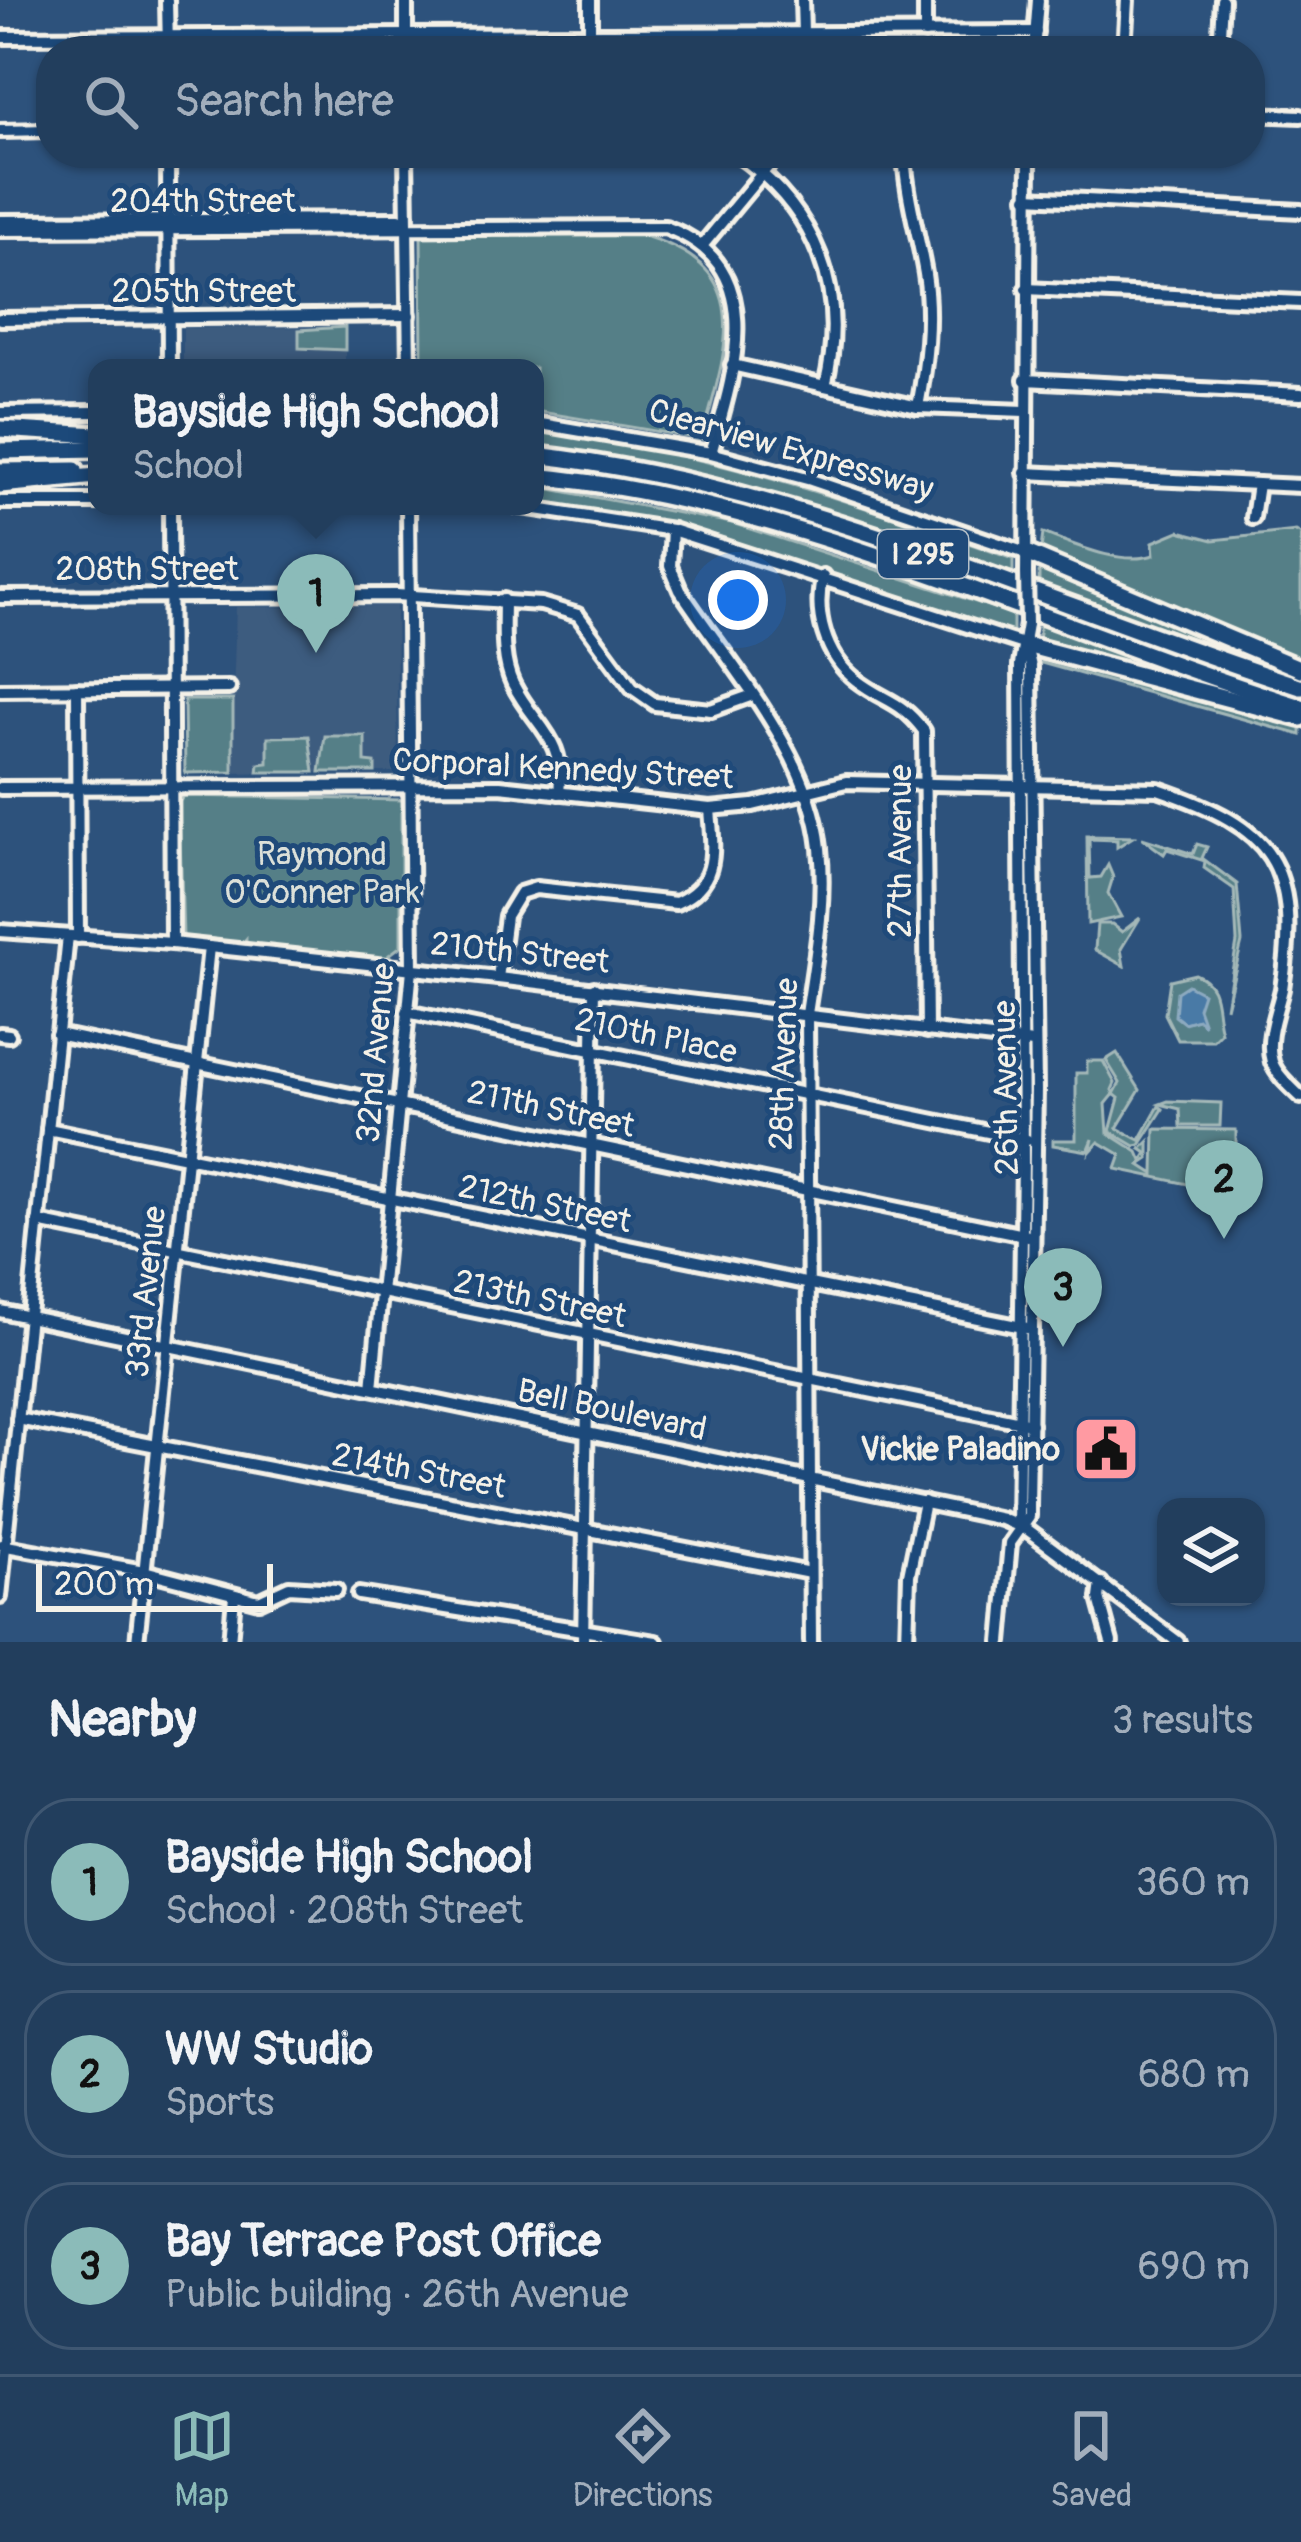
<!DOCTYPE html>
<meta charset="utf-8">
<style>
:root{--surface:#223e5d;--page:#2a4563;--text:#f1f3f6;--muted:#a2aebc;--line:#3f5772;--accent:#8bbbb9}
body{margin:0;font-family:Pangolin,sans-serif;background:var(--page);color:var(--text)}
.controls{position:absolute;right:36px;bottom:36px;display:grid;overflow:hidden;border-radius:24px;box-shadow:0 3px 9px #0004}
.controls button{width:108px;height:108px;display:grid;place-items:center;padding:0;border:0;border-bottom:3px solid var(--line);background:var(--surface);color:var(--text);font:60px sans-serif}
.scale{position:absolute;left:36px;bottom:30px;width:237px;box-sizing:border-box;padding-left:12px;border:6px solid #f4f1e8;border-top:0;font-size:33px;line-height:42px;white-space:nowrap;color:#f4f1e8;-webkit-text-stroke:9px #1f4a7a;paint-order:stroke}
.you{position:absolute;left:738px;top:600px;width:42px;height:42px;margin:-30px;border:9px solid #fff;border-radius:50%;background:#1a73e8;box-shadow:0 0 0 18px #1a73e833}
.badge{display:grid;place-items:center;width:78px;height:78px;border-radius:50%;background:var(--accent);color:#111;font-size:39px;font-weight:700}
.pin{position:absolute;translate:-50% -99px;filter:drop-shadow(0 3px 6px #0008)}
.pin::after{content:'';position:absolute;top:63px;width:42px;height:36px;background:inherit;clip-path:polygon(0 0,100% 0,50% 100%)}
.popup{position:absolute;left:88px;top:359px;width:456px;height:156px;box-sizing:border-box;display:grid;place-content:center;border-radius:24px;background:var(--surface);filter:drop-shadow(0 3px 9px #0005);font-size:39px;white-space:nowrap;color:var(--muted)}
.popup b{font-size:45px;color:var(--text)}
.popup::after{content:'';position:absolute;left:50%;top:100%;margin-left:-24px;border:24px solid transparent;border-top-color:var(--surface)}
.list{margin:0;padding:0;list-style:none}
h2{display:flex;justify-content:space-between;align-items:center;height:156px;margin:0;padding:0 48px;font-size:51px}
h2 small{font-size:39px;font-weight:400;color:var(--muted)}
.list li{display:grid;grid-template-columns:78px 1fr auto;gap:36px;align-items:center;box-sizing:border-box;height:168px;margin:0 24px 24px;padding:0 24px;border:3px solid var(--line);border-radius:48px}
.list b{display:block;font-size:45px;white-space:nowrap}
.list p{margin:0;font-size:39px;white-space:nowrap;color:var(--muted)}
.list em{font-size:39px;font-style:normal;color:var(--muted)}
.icon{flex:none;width:66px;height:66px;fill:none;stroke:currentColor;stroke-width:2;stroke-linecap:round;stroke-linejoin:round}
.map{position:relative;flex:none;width:1301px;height:1642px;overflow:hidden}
.search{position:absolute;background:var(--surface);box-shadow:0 3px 9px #0004;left:36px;right:36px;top:36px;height:132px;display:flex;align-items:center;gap:30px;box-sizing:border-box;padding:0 42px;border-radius:48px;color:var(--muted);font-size:45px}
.sheet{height:732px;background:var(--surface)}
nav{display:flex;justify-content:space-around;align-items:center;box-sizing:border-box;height:168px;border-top:3px solid var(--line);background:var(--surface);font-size:33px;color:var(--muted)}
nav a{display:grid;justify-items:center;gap:6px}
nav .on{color:var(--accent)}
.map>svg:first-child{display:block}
.built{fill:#3e5b7f}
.green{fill:#557f87;stroke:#a4b8b8;stroke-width:3}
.water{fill:#497aa6;stroke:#8daac0;stroke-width:3}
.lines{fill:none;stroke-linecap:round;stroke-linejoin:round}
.minor-casing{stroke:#f4f1e8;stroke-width:20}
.highway-casing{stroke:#f4f1e8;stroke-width:24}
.minor{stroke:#1f4a7a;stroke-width:10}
.highway{stroke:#1f4a7a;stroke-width:15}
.minor-bridge-casing{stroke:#f4f1e8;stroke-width:20;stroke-linecap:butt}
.minor-bridge{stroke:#1f4a7a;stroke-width:10}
.labels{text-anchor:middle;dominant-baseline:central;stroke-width:10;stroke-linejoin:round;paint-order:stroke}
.shield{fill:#1f4a7a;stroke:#b4bfc7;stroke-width:3}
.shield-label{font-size:30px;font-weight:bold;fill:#f4f1e8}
.street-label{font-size:33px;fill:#f4f1e8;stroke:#1f4a7a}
.park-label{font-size:33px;fill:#dce0d9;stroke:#1f4a7a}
.poi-label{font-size:33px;font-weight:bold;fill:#f4f1e8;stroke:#1f4a7a;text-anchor:end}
</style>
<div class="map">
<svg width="1301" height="1642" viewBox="0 0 1301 1642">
<rect width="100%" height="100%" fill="#2d527c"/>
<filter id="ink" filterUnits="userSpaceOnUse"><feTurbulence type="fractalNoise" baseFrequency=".00833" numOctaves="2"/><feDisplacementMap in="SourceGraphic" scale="24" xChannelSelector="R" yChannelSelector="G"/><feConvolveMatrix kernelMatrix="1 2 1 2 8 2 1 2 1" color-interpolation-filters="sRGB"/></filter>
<g filter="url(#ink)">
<g class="built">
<polygon points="345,327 345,368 183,368 183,328"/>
<polygon points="396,606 398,772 185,773 184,700 233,699 236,607"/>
</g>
<g class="green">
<path d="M640,235C759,266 727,347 702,439L535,411V368H422L421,237Z"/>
<polygon points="345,327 345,350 299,348 299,330"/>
<path d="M535,430C702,450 855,502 1013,559V579C861,513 700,467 535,445Z"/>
<polygon points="535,486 732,523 1013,614 1013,635 708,533 535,502"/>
<path d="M1179,531L1213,540L1296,531L1301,534V664L1040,558L1043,533C1075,545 1121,566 1154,555L1153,542Z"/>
<polygon points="1039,567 1301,675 1039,586"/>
<polygon points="1039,623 1260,704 1039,645"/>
<polygon points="1050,657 1301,726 1301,735 1041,663"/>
<polygon points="184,700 233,700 233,772 185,773"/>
<polygon points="309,736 314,772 258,772 259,764 268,763 268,737"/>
<polygon points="325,736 365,736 365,762 375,763 375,772 320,772"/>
<polygon points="184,796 404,800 405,946 401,812 401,946 389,955 394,961 246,945 246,939 241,945 183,938 179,802"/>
<polygon points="1087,836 1133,837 1117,847 1117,840 1089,839 1090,878 1101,877 1108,865 1113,877 1108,893 1121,917 1088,924"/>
<polygon points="1142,838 1193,854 1197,844 1207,847 1202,858 1237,884 1242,942 1226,1008 1237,942 1234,889 1204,868 1205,861 1167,849 1164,854"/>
<polygon points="1140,918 1121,949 1124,966 1095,950 1097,924 1112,924 1122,932"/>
<path d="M1195,974C1222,985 1214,1009 1221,1032L1213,1040H1178L1165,1014L1170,980Z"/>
<polygon points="1117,1053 1140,1090 1117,1128 1140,1140 1159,1106 1163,1109 1140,1145 1135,1146 1110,1131 1119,1098 1114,1094 1106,1104 1108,1133 1138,1152 1142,1161 1147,1153 1141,1149 1149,1141 1149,1159 1140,1165 1154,1174 1155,1129 1236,1130 1236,1173 1193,1173 1197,1181 1226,1192 1116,1169 1121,1155 1099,1142 1090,1152 1093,1139 1088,1151 1053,1145 1053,1140 1076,1140 1076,1073 1087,1073 1087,1061 1103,1061 1115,1083 1112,1090 1114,1094 1120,1083 1106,1060"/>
<polygon points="1168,1101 1221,1103 1220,1126 1181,1126 1180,1109 1160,1104"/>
</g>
<polygon class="water" points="1188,985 1203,993 1198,1008 1204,1025 1198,1019 1184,1023 1175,1016 1177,992"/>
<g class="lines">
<defs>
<g id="minor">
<polyline points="167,0 168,51"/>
<polyline points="406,0 406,51"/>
<polyline points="590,0 590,51"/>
<polyline points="802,0 803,32"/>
<polyline points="925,33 925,0"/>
<polyline points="0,37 1036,32"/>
<polyline points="1034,51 1038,0"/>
<polyline points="1124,51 1127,0"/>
<polyline points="1219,51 1222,0"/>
<polyline points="1250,114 1301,116"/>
<polyline points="0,131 51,130"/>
<polyline points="168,153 169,368"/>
<polyline points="406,153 409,368"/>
<path d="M735,153C816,208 849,291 825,386"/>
<path d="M904,153C906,196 918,232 925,274C932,319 926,363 918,407"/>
<polyline points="1027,197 1301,211"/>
<polyline points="0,221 399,219 407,224"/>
<path d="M0,230L665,227C770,264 735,371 711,453"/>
<polyline points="702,246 779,153"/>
<polyline points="1026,289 1301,302"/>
<polyline points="0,319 409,315"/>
<polyline points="732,365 918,407 1025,411"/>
<polyline points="1025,380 1301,394"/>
<polyline points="0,413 97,412"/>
<polyline points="535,423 711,453 811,480 1026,553"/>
<polyline points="1025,473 1301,486"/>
<polyline points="0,502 97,502"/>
<polyline points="170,506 172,943"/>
<polyline points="517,506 672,530 1026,645"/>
<polyline points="1253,518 1258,484"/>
<path d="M672,530L670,566L680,590C731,667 810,753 820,848C826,904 815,959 807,1014L811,1642"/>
<polyline points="1026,574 1029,153"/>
<path d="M823,576C813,612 825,656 856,680C884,702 900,699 924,731L927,1031"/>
<polyline points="0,597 396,595 541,604 578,615 632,688 655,704 711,710 750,696"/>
<path d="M504,600C504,627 501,659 513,684C536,729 565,736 559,793"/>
<polyline points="77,689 78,937"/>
<polyline points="0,690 229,688"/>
<path d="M0,788L500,786L710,809L753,805L846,782L1158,789C1273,828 1301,864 1282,989C1277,1011 1265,1039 1272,1062C1277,1076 1291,1087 1301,1097"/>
<polyline points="0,931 172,943 498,978 1033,1043"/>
<path d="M498,978L506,916L520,893L536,888L676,903C720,884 713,850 710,809"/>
<polyline points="407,1012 1027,1140"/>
<polyline points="0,1034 9,1035"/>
<polyline points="57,1034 1033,1237"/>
<polyline points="48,1129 1032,1329"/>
<polyline points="38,1222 1031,1424"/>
<polyline points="0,1311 1002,1519 1028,1530 1178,1642"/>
<polyline points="372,1388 412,969 408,506"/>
<polyline points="18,1419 810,1573"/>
<polyline points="1018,1526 1023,1160 1020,665 1027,624"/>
<polyline points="1,1545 144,1571 259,1601 289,1587 336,1590"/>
<polyline points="1101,1583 1099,1598 1111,1642"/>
<polyline points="359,1594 656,1642"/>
<polyline points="0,1597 68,936"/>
<polyline points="137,1642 209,947"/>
<polyline points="230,1642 234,1596"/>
<polyline points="583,1642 594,988"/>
<polyline points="907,1642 909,1575 924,1502"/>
<polyline points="1001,1642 1010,1543 1029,1516 1029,1505 1036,1090 1031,667 1026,645"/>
</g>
<g id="highway">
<polyline points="0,429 97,435"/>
<polyline points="0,451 97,449"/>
<path d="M535,455C801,485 1048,605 1301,687"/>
<polyline points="0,471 75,470"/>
<path d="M535,476C795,500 1053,629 1301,707"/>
<polyline points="0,485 97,476"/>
<polyline points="1026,553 1301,669"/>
<polyline points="1026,645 1301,718"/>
</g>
</defs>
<use href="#minor" class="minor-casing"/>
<use href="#highway" class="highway-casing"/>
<use href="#minor" class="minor"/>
<use href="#highway" class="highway"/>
<defs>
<polyline id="minor-bridge" points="1026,574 1027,624"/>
</defs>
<use href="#minor-bridge" class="minor-bridge-casing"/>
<use href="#minor-bridge" class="minor-bridge"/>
</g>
</g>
<defs>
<symbol id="civic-square" viewBox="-11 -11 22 22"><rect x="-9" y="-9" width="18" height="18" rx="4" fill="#ff9aa2" stroke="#1f4a7a"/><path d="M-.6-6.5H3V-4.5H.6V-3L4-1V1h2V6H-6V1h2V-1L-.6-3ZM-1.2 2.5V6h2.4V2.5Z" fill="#111"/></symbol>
</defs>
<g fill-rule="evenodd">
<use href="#civic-square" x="1068" y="1411" width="76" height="76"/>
</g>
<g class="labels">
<rect class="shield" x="878" y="530" width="90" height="48" rx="9"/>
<g class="shield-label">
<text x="923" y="554">I 295</text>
</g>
<g class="street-label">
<text x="203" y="201">204th Street</text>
<text x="204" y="291">205th Street</text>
<text transform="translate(791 450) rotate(16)">Clearview Expressway</text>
<text x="147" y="569">208th Street</text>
<text transform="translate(563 769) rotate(3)">Corporal Kennedy Street</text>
<text transform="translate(900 851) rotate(-90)">27th Avenue</text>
<text transform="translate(520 953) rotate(6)">210th Street</text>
<text transform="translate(656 1036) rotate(12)">210th Place</text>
<text transform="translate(376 1053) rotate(-85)">32nd Avenue</text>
<text transform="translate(784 1064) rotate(-88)">28th Avenue</text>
<text transform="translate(1006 1088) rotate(-91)">26th Avenue</text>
<text transform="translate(551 1109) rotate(12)">211th Street</text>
<text transform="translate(545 1204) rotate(12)">212th Street</text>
<text transform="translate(146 1292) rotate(-84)">33rd Avenue</text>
<text transform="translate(540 1299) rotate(12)">213th Street</text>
<text transform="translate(612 1410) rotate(12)">Bell Boulevard</text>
<text transform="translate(419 1471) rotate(11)">214th Street</text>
</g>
<g class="park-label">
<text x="322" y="854">Raymond<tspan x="322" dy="38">O'Conner Park</tspan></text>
</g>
<g class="poi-label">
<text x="1060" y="1449">Vickie Paladino</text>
</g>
</g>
</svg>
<div class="controls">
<button><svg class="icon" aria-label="layers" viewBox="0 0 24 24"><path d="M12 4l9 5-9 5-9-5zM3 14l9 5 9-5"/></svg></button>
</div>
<div class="scale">200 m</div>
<div class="you"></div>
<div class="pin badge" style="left:316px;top:653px">1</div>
<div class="popup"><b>Bayside High School</b>School</div>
<div class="pin badge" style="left:1224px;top:1239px">2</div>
<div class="pin badge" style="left:1063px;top:1347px">3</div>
<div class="search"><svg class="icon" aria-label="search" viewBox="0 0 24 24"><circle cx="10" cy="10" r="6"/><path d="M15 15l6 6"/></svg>Search here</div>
</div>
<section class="sheet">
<h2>Nearby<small>3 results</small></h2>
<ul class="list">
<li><span class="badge">1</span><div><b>Bayside High School</b><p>School · 208th Street</p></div><em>360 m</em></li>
<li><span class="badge">2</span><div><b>WW Studio</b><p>Sports</p></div><em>680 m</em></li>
<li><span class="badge">3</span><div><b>Bay Terrace Post Office</b><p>Public building · 26th Avenue</p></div><em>690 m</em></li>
</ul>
</section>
<nav>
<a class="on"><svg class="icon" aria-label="map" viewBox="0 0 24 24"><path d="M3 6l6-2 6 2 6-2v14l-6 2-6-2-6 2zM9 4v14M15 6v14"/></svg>Map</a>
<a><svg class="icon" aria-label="directions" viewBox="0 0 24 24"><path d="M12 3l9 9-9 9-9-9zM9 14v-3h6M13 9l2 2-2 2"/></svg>Directions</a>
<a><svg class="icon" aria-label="saved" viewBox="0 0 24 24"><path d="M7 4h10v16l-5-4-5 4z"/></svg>Saved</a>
</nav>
